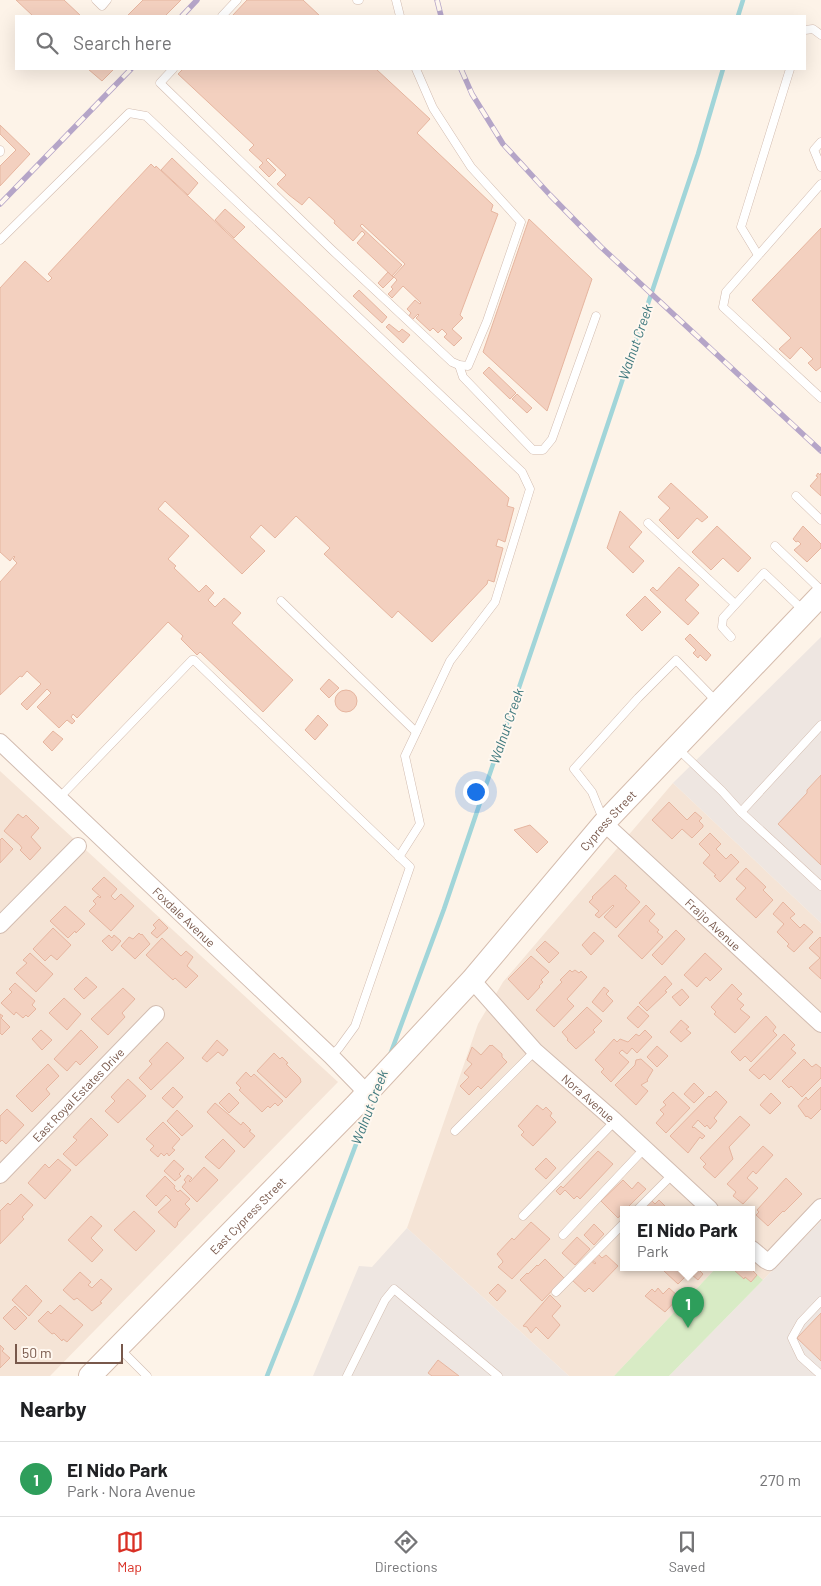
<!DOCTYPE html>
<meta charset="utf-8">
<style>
:root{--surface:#fff;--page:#f6f6f6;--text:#202124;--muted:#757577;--line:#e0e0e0;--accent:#d93025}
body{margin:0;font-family:Barlow,sans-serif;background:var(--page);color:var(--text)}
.scale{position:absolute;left:15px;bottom:12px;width:108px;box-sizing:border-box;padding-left:5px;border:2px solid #78584b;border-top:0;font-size:14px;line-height:18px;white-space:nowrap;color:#78584b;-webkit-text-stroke:4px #fff7ef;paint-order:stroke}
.you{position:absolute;left:475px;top:791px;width:18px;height:18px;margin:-12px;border:4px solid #fff;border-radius:50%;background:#1a73e8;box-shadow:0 0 0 8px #1a73e833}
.badge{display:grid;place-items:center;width:32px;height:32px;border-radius:50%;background:var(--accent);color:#fff;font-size:16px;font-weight:700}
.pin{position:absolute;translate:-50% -41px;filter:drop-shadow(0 1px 2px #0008)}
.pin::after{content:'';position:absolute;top:26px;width:18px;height:15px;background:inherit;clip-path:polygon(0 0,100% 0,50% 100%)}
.popup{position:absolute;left:620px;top:1206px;width:135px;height:65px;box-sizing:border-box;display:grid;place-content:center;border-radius:0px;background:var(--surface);filter:drop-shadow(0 1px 4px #0005);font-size:16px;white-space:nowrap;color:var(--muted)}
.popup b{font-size:19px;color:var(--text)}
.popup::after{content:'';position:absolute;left:50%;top:100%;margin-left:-10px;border:10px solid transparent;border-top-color:var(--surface)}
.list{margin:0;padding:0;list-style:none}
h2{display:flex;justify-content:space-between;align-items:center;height:65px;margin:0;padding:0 20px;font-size:21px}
h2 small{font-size:16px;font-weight:400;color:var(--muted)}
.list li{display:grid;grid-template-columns:32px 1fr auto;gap:15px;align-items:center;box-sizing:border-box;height:75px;padding:0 20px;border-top:1px solid var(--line)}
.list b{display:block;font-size:19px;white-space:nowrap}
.list p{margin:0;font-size:16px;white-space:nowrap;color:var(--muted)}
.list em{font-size:16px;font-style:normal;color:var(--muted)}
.icon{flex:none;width:28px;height:28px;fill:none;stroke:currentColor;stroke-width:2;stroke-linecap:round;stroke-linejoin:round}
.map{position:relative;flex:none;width:821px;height:1376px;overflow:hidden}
.search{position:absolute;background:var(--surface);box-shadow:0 5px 20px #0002;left:15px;right:15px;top:15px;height:55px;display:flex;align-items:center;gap:12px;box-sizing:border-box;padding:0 18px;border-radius:0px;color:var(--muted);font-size:19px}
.sheet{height:140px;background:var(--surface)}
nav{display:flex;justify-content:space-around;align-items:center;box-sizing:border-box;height:70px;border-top:1px solid var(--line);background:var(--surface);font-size:14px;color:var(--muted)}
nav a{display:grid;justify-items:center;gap:2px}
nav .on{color:var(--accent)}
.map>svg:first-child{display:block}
.residential{fill:#f5e4d6}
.industrial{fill:#eee6e1}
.green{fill:#d8ebc5}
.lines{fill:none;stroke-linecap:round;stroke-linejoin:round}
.stream{stroke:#a1d5d9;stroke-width:4.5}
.building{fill:#f3d0bf;stroke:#e6b59f}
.lane-casing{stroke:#d2bcb0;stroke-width:9}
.street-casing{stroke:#d2bcb0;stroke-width:18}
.secondary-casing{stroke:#d5bcad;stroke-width:24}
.lane{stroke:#fff;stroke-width:8}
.street{stroke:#fff;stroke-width:16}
.secondary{stroke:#fff;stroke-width:22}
.rail-casing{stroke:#b5a5c8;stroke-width:5.5}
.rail{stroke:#fff7ef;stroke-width:4;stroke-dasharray:11;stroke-linecap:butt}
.labels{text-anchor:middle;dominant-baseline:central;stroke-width:4;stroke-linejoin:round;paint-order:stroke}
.street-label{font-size:12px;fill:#78584b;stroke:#fff7ef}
.water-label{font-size:14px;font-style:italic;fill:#3e787d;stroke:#fff7ef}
</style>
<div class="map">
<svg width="821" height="1376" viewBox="0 0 821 1376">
<rect width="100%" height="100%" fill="#fdf3e8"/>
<g class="residential">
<polygon points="0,771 338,1082 50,1376 0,1376"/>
<polygon points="673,783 821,923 821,1221 763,1280 749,1267 752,1267 752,1209 624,1209 624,1267 717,1267 614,1376 569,1376 407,1228 478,1024 503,982"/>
</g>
<g class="industrial">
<polygon points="821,637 821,923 673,783"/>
<polygon points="821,1221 821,1376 669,1376 763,1280"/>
<polygon points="407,1228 569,1376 313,1376 359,1266 372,1267"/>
</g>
<polygon class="green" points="717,1267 749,1267 763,1280 669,1376 614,1376"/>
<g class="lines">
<g class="stream">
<polyline points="738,16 743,0"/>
<polyline points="390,1055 444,909 569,540 698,154 723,69"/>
<polyline points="267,1376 296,1303 372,1102"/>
</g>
</g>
<g class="building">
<polygon points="16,0 64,0 81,16 33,16"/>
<polygon points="143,0 181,0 165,16 127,16"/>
<polygon points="247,0 303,0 320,16 232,16"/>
<polygon points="88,69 114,69 102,81"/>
<polygon points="183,69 376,69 430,119 417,133 493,205 491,211 498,214 460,315 463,318 452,329 462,338 454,346 444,337 447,334 442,329 438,333 433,328 430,331 416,318 419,315 418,314 412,320 408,317 411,313 407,309 415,300 420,304 421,303 403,286 392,298 388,294 393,289 391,287 397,280 394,277 383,288 378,283 388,272 393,277 405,264 362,224 360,226 402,265 392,276 357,243 365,234 362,231 353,241 334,223 335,221 309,197 302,205 289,195 277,184 286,175 268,158 266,160 276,170 269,177 259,167 263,163 249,150 254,145 178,74"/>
<polygon points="0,125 30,154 0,186 0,166 16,150 0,134"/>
<polygon points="172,158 198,183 188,195 161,170"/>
<polygon points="151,164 155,168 156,166 509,498 507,506 514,508 505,542 498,539 496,546 503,548 494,582 488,580 487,584 432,642 398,611 392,618 324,554 330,548 296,516 275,538 261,525 250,537 265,551 242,574 165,501 158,509 189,536 168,559 176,566 174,568 199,592 206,585 214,593 208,600 215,607 224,598 241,613 232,623 293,680 263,712 200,652 197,655 181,639 183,636 168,622 77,718 73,714 71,717 75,721 72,724 67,720 59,728 37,707 51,693 47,689 27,710 21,704 41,684 27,671 22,677 20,676 0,695 0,582 17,563 13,559 15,557 14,556 10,561 0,552 0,288 25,261 48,282 52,278 48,274"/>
<polygon points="225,209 245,227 234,238 215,220"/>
<polygon points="529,219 592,279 547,411 483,352"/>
<polygon points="821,228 821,367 816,371 808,363 813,359 801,347 790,359 779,349 791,338 752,300"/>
<polygon points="359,290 387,317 382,323 353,296"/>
<polygon points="389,324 399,332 402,329 410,335 403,343 386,327"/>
<polygon points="489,367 516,393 510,399 483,373"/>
<polygon points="517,394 532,408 527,413 512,399"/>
<polygon points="818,473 820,475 821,473 821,496 810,486 818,477 816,476"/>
<polygon points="671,483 708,517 702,522 697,518 678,539 659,520 670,508 658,497"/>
<polygon points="620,511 642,532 629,547 644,561 633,573 607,548"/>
<polygon points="717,526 751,558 738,572 723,558 711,570 692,552"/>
<polygon points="803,526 821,544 821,548 807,562 794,550 801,544 798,541 796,542 793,539"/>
<polygon points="679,567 699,585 685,600 699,613 688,625 650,590 653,587 657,591"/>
<polygon points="645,596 661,612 642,631 626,615"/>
<polygon points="690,634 711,655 706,661 700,655 698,658 693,653 696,650 685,639"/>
<polygon points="329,679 339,688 329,698 320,689"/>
<circle cx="346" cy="701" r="11"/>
<polygon points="318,715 328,725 315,740 305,730"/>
<polygon points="53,731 63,739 52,751 43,742"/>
<polygon points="821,775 821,865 778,824 807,793 807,790"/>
<polygon points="669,802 687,820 695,812 702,818 699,821 703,825 703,827 692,838 682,829 672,839 652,820"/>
<polygon points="18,814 23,818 26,815 39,828 31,837 41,848 30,860 20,850 22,848 20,845 4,831"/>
<polygon points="530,825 548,842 537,853 514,830"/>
<polygon points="710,833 721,844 716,849 726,859 731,854 739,862 720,882 714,876 716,875 703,863 710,855 699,844"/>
<polygon points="2,838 13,849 0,863 0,840"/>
<polygon points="746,868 766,887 763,890 773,900 756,918 736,899 746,888 736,879"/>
<polygon points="615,875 627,886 625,888 640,902 616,928 604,917 614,906 613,905 599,918 595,915 599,911 589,902 593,898 592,897"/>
<polygon points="104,877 117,889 111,896 115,900 121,894 134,906 111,931 89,911 96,904 93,901 98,896 100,898 101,897 92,889"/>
<polygon points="783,902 795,914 790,918 800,928 804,924 813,932 794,952 787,946 789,944 777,932 784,924 773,914"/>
<polygon points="646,905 655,914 649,921 659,930 657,932 663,937 642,959 618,936"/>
<polygon points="65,906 85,924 76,933 75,931 68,938 50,921"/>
<polygon points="159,919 168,928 157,938 151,933 156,928 153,925"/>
<polygon points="53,928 71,945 57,960 51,955 45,961 33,949"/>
<polygon points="676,930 685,939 662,965 652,955"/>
<polygon points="594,932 604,941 591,955 582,945"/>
<polygon points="139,933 141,935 142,934 150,944 135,959 121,946 129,937 133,939"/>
<polygon points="109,935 112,938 114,935 121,941 112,951 102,941"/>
<polygon points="820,937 821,938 821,979 809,968 820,958 809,948"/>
<polygon points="162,938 181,956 186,951 193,957 187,966 198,976 186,988 175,978 173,980 146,955"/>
<polygon points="545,941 559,953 549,963 536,950"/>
<polygon points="30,953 53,974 36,992 16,973 27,963 23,960"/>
<polygon points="705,953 722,969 710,981 706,977 697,987 684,975"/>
<polygon points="531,956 549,972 541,980 543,982 539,986 540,987 528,1000 508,979"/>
<polygon points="570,970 572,972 575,970 579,973 581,971 587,977 567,999 574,1006 554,1027 536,1010 562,982 560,980"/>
<polygon points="665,976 672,984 665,991 667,992 647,1011 639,1003"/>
<polygon points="86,977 97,987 84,999 74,989"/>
<polygon points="15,983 35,1001 32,1005 36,1009 28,1017 26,1015 23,1018 16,1012 14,1015 1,1003 12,992 9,989"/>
<polygon points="732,984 742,994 737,999 744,1005 740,1009 750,1017 735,1033 714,1014 716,1012 711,1007"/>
<polygon points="604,987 609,991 606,994 613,1001 603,1012 592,1002"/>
<polygon points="123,988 135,999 122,1013 125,1017 108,1035 91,1019"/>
<polygon points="682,989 689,997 680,1006 672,997"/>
<polygon points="64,998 81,1014 67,1030 49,1013"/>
<polygon points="638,1006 649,1016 638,1028 627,1018"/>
<polygon points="587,1007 602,1021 593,1030 595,1032 576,1049 567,1040 568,1039 562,1032"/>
<polygon points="0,1014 3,1016 1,1018 10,1027 2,1035 0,1033"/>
<polygon points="766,1016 776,1027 773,1031 777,1035 751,1062 745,1056 740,1061 731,1052"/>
<polygon points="681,1020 689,1027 686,1029 691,1033 681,1042 670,1032"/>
<polygon points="41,1030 52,1040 42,1050 32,1039"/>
<polygon points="81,1030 98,1047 80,1065 76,1061 67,1071 54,1059"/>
<polygon points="645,1030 652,1037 637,1053 632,1048 627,1054 622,1050 619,1053 629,1062 611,1082 601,1072 604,1069 595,1060 614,1039 617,1042 620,1039 628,1042 636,1034 639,1036"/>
<polygon points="784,1034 795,1045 791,1049 796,1053 770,1080 764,1074 759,1079 749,1070"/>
<polygon points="217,1040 228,1050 223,1056 218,1052 207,1062 202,1058"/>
<polygon points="167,1042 184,1058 151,1090 139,1078 152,1064 149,1061"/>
<polygon points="490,1045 491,1046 492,1045 502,1054 502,1057 507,1062 481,1089 478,1086 469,1095 460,1086 469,1077 464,1073 472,1064 467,1060 472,1047 481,1055"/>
<polygon points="657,1046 668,1056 657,1067 647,1057"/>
<polygon points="274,1053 280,1059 282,1057 288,1063 286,1064 300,1078 301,1082 286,1098 257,1071"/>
<polygon points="641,1059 653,1070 647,1080 648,1081 641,1085 648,1091 636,1105 615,1085 635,1065 636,1060"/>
<polygon points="804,1059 812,1067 816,1064 821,1068 821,1078 802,1097 791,1086 789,1088 782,1081"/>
<polygon points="48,1064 59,1076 46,1089 50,1094 32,1112 16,1096"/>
<polygon points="246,1072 251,1077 254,1074 283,1101 278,1106 275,1103 270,1108 268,1106 262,1112 239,1090 241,1088 236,1083"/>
<polygon points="128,1079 146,1096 118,1123 105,1111 115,1101 111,1097"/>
<polygon points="694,1083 704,1093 694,1103 684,1094"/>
<polygon points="173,1087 183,1097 173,1108 162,1098"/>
<polygon points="821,1087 821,1109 811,1119 807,1116 806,1117 798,1106 806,1097 808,1100"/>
<polygon points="716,1091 727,1102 714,1118 717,1121 710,1129 707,1125 705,1127 698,1120 692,1127 693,1128 694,1127 705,1136 702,1139 700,1137 688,1153 670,1136 709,1096 710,1097"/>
<polygon points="673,1092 690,1108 666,1133 656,1123 664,1114 660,1110 666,1105 663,1102"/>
<polygon points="229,1093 239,1103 229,1113 219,1103"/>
<polygon points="771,1093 781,1103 770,1114 760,1105"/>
<polygon points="215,1103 241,1125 243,1122 251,1130 249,1131 255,1136 244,1148 207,1112"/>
<polygon points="537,1105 543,1110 546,1107 552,1113 550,1116 556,1122 533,1146 521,1135 524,1132 518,1126"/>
<polygon points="7,1109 24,1125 6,1144 2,1140 0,1142 0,1116"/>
<polygon points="177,1110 193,1126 182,1136 167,1121"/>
<polygon points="740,1116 750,1125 729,1147 733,1159 715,1178 703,1167 706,1164 700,1158"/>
<polygon points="91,1118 108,1135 76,1166 63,1154 77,1140 73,1137"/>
<polygon points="163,1122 180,1139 172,1148 175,1150 169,1156 167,1153 164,1156 161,1153 158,1157 150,1150 154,1146 146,1139"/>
<polygon points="223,1139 235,1151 219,1169 205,1157"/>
<polygon points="763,1146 773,1155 756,1174 753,1171 747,1178 758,1188 743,1204 733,1196 736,1192 727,1184"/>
<polygon points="598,1151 613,1164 580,1199 577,1196 574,1199 565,1190 560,1195 556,1191 561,1186 563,1188"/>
<polygon points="546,1158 556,1168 546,1179 535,1169"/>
<polygon points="58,1159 71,1170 45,1199 28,1183 45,1164 49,1168"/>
<polygon points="174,1160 184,1169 179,1174 181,1176 175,1181 164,1171"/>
<polygon points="204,1167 218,1180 197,1202 182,1187 186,1182 184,1180 188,1175 192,1178 189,1181 190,1182"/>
<polygon points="165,1176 175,1186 174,1188 178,1192 180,1190 190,1199 185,1204 190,1209 177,1223 178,1224 175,1228 158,1212 171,1200 166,1195 156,1206 146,1196"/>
<polygon points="786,1178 802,1194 784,1212 783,1211 768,1226 756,1215 759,1212 757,1210"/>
<polygon points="623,1180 632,1189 638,1182 646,1189 626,1209 624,1209 624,1211 618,1218 601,1201"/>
<polygon points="21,1194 33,1205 22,1217 24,1219 0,1244 0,1211 8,1203 10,1205"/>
<polygon points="651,1200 655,1204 659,1200 668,1209 642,1209"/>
<polygon points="134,1211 155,1231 136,1251 114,1230"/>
<polygon points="91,1216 102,1226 91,1238 103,1250 92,1262 68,1240"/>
<polygon points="531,1222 550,1239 512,1279 498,1267 503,1262 502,1260 497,1254 512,1238 514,1240"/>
<polygon points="594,1224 604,1234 594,1245 584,1235"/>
<polygon points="577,1237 590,1249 575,1265 562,1253"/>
<polygon points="598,1254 602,1258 606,1255 618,1266 593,1292 589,1288 585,1292 572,1280 590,1260 595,1264 596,1263 592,1260"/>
<polygon points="545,1259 564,1278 542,1301 520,1280 527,1273 528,1274 537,1265 538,1266"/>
<polygon points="668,1267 698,1267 697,1268 703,1274 698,1280 691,1274 688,1277 686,1276 678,1284 664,1271"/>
<polygon points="734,1267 750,1267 753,1269 752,1270 757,1275 751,1282 745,1277 744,1279 734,1270 736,1268"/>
<polygon points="80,1272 91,1282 88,1285 92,1288 101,1279 112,1289 100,1302 102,1303 92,1311 77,1298 74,1300 63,1290"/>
<polygon points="498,1284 506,1291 497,1301 489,1293"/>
<polygon points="26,1285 42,1301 29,1316 12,1300"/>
<polygon points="658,1288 663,1294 669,1288 679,1297 665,1312 645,1296 652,1289 655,1292"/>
<polygon points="550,1295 561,1306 552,1316 560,1325 548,1339 536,1327 531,1333 527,1327 523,1326"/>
<polygon points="60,1305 83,1325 67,1342 63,1339 62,1341 54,1333 52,1334 38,1321 48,1311 51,1314"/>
<polygon points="15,1306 27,1318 15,1330 3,1318"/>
<polygon points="821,1313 821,1361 797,1338"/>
<polygon points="0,1345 4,1349 2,1351 10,1358 0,1368"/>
<polygon points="438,1360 459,1376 432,1376 428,1373"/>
</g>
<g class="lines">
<defs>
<g id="lane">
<polyline points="96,0 102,6 107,0"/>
<polyline points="357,0 359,0"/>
<polyline points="396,0 400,16"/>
<polyline points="222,16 237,0"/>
<polyline points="805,30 813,29 821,35"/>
<polyline points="173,69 160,83 330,248 452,362 459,365 468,366 487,321 521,222 471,167 433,108 416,69"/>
<polyline points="821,142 814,150 821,167"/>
<polyline points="0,150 0,152"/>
<polyline points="821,184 726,292 723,307 821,398"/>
<polyline points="0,240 129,113 146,116 522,472 530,489 495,602 450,661 405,756 420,824 399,857"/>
<polyline points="758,255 741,227 790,69"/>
<polyline points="459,365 463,377 533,450 543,450 552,439 596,316"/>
<polyline points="796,496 821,520"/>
<polyline points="648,523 735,604"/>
<polyline points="775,546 821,590"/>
<polyline points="281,601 416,732"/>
<polyline points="731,637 722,627 723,618 764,573 804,611"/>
<polyline points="678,749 722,791 741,812 821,886"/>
<polyline points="59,798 192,660 194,660 410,867 355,1026 339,1048 331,1056"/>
<polyline points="741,812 821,725"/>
<polyline points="603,819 592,792 574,769 638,698 676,660 717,702"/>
<polyline points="455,1131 535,1051"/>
<polyline points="638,1209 673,1174"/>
<polyline points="523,1216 615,1121"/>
<polyline points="563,1235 644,1149"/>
<polyline points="556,1292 624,1223"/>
<polyline points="821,1301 801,1322 792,1338 801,1357 821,1375"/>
<polyline points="120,1349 147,1376"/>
<polyline points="347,1376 385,1300 394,1289 498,1376"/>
</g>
<g id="street">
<path id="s1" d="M0,742L331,1056L367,1093"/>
<path id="s2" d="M604,823L821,1024"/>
<polyline points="0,925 78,846"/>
<path id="s3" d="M472,980L535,1051L615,1121L710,1209"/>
<path id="s4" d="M0,1175L156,1014"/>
<polyline points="752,1249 765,1260 769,1262 821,1207"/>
</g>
<g id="secondary">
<path id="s5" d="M90,1376L355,1106L472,980L604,823L821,595"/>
</g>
</defs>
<use href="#lane" class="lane-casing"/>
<use href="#street" class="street-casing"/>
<use href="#secondary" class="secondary-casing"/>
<use href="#lane" class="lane"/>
<use href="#street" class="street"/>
<use href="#secondary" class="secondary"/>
<defs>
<g id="rail">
<polyline points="437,0 441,16"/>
<polyline points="182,16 197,0"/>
<polyline points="461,69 472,94 503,144 550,195 601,247 821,451"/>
<polyline points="0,204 131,69"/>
</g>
</defs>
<use href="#rail" class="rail-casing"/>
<use href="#rail" class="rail"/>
</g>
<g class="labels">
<g class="street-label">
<text stroke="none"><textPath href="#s5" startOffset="760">Cypress Street</textPath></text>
<text stroke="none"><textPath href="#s1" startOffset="254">Foxdale Avenue</textPath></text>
<text stroke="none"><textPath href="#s2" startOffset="149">Fraijo Avenue</textPath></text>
<text stroke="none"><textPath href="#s4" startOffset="112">East Royal Estates Drive</textPath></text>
<text stroke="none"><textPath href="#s3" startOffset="166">Nora Avenue</textPath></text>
<text stroke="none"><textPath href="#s5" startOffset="225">East Cypress Street</textPath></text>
</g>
<g class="water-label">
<text transform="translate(635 342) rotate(-71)">Walnut Creek</text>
<text transform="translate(506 726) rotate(-71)">Walnut Creek</text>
<text transform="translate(369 1107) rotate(-69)">Walnut Creek</text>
</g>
</g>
</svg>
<div class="scale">50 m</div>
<div class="you"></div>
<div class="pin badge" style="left:688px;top:1328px;background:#2e9e5b">1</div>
<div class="popup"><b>El Nido Park</b>Park</div>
<div class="search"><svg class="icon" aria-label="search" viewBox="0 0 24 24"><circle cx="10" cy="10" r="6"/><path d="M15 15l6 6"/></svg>Search here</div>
</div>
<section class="sheet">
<h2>Nearby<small></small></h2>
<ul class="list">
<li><span class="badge" style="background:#2e9e5b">1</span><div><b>El Nido Park</b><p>Park · Nora Avenue</p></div><em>270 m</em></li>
</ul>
</section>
<nav>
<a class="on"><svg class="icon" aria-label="map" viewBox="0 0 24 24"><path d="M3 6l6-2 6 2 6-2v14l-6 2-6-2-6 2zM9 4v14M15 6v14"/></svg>Map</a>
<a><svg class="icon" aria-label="directions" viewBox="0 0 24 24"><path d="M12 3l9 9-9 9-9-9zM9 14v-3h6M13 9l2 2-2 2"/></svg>Directions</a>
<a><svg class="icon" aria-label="saved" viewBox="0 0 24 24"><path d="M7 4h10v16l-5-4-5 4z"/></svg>Saved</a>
</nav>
